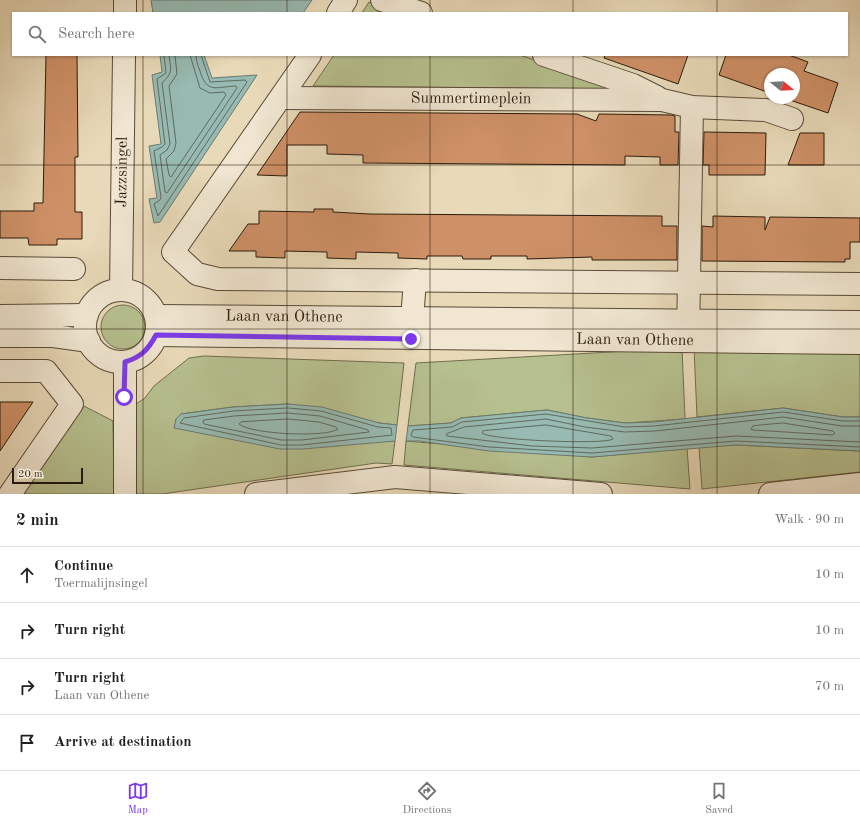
<!DOCTYPE html>
<meta charset="utf-8">
<style>
:root{--surface:#fff;--page:#f2f2f2;--text:#202124;--muted:#757577;--line:#e0e0e0;--accent:#7c3aed}
body{margin:0;font-family:"Old Standard TT",serif;background:var(--page);color:var(--text)}
.compass{position:absolute;left:764px;top:68px;width:36px;height:36px;border-radius:50%;background:var(--surface);box-shadow:0 1px 3px #0004;rotate:108deg}
.scale{position:absolute;left:12px;bottom:10px;width:71px;box-sizing:border-box;padding-left:4px;border:2px solid #2a1b0c;border-top:0;font-size:11px;line-height:14px;white-space:nowrap;color:#2a1b0c;-webkit-text-stroke:3px #f0e6d1;paint-order:stroke}
.stop{position:absolute;width:12px;height:12px;margin:-9px;border:3px solid #7c3aed;border-radius:50%;background:#fff}
.stop.end{background:#7c3aed;border-color:#fff;box-shadow:0 1px 4px #0008}
.list{margin:0;padding:0;list-style:none}
h2{display:flex;justify-content:space-between;align-items:center;height:52px;margin:0;padding:0 16px;font-size:17px}
h2 small{font-size:13px;font-weight:400;color:var(--muted)}
.list li{display:grid;grid-template-columns:26px 1fr auto;gap:12px;align-items:center;box-sizing:border-box;height:56px;padding:0 16px;border-top:1px solid var(--line)}
.list b{display:block;font-size:15px;white-space:nowrap}
.list p{margin:0;font-size:13px;white-space:nowrap;color:var(--muted)}
.list em{font-size:13px;font-style:normal;color:var(--muted)}
.icon{flex:none;width:22px;height:22px;fill:none;stroke:currentColor;stroke-width:2;stroke-linecap:round;stroke-linejoin:round}
.map{position:relative;flex:none;width:860px;height:494px;overflow:hidden}
.search{position:absolute;background:var(--surface);box-shadow:0 1px 3px #0004;left:12px;right:12px;top:12px;height:44px;display:flex;align-items:center;gap:10px;box-sizing:border-box;padding:0 14px;border-radius:0px;color:var(--muted);font-size:15px}
.sheet{height:276px;background:var(--surface)}
nav{display:flex;justify-content:space-around;align-items:center;box-sizing:border-box;height:56px;border-top:1px solid var(--line);background:var(--surface);font-size:11px;color:var(--muted)}
nav a{display:grid;justify-items:center;gap:2px}
nav .on{color:var(--accent)}
.map>svg:first-child{display:block}
.green{fill:#b6bf8e;stroke:#706d4d}
.water{fill:#97bab2;stroke:#6b7a70}
.lines{fill:none;stroke-linecap:round;stroke-linejoin:round}
.shore{stroke:#606a5f;stroke-width:1}
.building{fill:#ce9066;stroke:#2a1b0c}
.minor-casing{stroke:#5a4a37;stroke-width:24}
.minor{stroke:#f0e6d1;stroke-width:22}
.route{stroke:#7c3aed;stroke-width:5}
.grid{fill:none;stroke:#2a1b0c;stroke-width:1;stroke-opacity:0.55}
.labels{text-anchor:middle;dominant-baseline:central;stroke-width:3.5;stroke-linejoin:round;paint-order:stroke}
.street-label{font-size:16px;fill:#2a1b0c;stroke:#f0e6d1}
</style>
<div class="map">
<svg width="860" height="494" viewBox="0 0 860 494">
<rect width="100%" height="100%" fill="#e8d9b8"/>
<filter id="stains"><feTurbulence type="fractalNoise" baseFrequency=".005" numOctaves="4"/><feColorMatrix values="0 0 0 0 .2 0 0 0 0 .09 0 0 0 0 .02 0 0 0 .5 -.17"/></filter>
<radialGradient id="worn" r=".72"><stop offset=".6" stop-color="#630" stop-opacity="0"/><stop offset="1" stop-color="#630" stop-opacity=".3"/></radialGradient>
<g class="green">
<polygon points="369,2 400,13 362,13"/>
<polygon points="334,55 520,55 607,85 605,89 313,86"/>
<circle cx="123" cy="327" r="22"/>
<polygon points="682,348 685,419 625,423 587,418 547,410 461,418 451,423 408,426 416,363"/>
<polygon points="694,348 860,349 860,417 843,417 783,408 697,417"/>
<polygon points="204,356 404,363 397,425 379,423 288,404 233,407 181,414 176,419 175,428 395,441 392,464 376,463 162,494 132,494 133,406 145,398 154,386 189,358"/>
<polygon points="84,406 113,421 114,494 23,494"/>
<polygon points="406,441 592,457 687,448 690,489 404,465"/>
<polygon points="736,445 860,451 860,472 702,489 699,447"/>
</g>
<g class="water">
<polygon points="151,0 312,0 303,13 153,13"/>
<polygon points="160,55 204,55 212,78 257,75 160,222 154,223 149,199 157,198 149,146 161,144 152,75 162,72"/>
<polygon points="288,404 322,407 379,423 397,425 395,441 303,449 280,449 174,428 176,419 181,414 233,407"/>
<polygon points="783,408 843,417 860,417 860,451 736,445 592,457 489,451 420,441 406,441 408,426 451,423 461,418 547,410 587,418 625,423 654,422"/>
</g>
<g class="lines">
<g class="shore">
<polyline points="164,55 166,73 157,79 165,144 162,147 154,151 161,197 160,200 154,204 158,216 247,82 245,80 210,82 201,55"/>
<path d="M169,55C171,71 173,72 162,83L170,144L167,150L160,155L165,192L167,193L237,88L236,86C215,87 207,94 200,71C198,66 196,60 196,55"/>
<polyline points="175,55 177,74 169,86 176,143 174,151 166,159 169,175 171,177 226,95 224,92 210,93 200,88 190,55"/>
<polygon points="288,408 321,411 378,427 391,428 392,435 302,445 281,445 180,423 184,418 233,411"/>
<polygon points="288,413 320,416 368,430 369,432 302,440 281,440 204,424 203,422 204,420 234,416"/>
<path d="M288,419L319,422L336,427L338,429C325,438 250,434 239,424L241,422Z"/>
<polyline points="860,421 843,421 783,412 654,426 625,427 546,414 462,422 452,427 413,430 411,435 413,437 489,447 592,453 736,441 860,447"/>
<polygon points="783,423 833,431 835,433 833,435 753,430 751,429 753,426"/>
<path d="M546,425L611,436L613,439C604,445 489,440 482,433L483,431Z"/>
<polyline points="860,426 842,426 783,417 655,431 625,432 585,427 546,419 464,427 446,434 447,436 532,446 592,448 736,436 860,442"/>
</g>
</g>
<g class="building">
<polygon points="46,55 77,55 78,157 75,157 75,212 82,212 82,239 57,239 57,245 29,245 28,238 0,238 0,211 34,211 34,203 43,203"/>
<polygon points="605,55 688,55 678,84 604,58"/>
<polygon points="726,55 789,55 808,62 804,71 838,83 828,113 784,98 794,98 794,74 770,74 770,93 719,75"/>
<polygon points="300,112 577,114 596,121 599,114 671,115 675,116 675,132 679,132 678,165 660,165 660,157 625,156 625,165 363,163 363,155 327,154 327,145 287,145 287,176 257,175"/>
<polygon points="704,132 766,133 765,175 709,175 709,165 703,165"/>
<polygon points="800,133 824,133 824,165 788,165"/>
<polygon points="314,209 333,209 333,212 370,214 662,216 662,226 677,226 677,260 592,260 592,257 527,259 527,256 491,256 491,259 463,259 462,256 427,256 427,259 398,258 398,253 356,252 356,259 327,258 327,252 285,251 285,258 256,257 256,251 229,251 248,224 259,224 259,211 314,212"/>
<polygon points="713,216 765,217 765,230 770,217 860,218 860,242 850,242 850,259 845,259 845,262 702,261 702,226 713,227"/>
<polygon points="0,402 33,402 0,451"/>
</g>
<g class="lines">
<defs>
<g id="minor">
<polyline points="382,0 421,13"/>
<polyline points="125,13 125,0"/>
<polyline points="338,13 346,0"/>
<polyline points="310,55 173,252 197,274 218,279 860,284"/>
<polyline points="544,55 633,85 657,97"/>
<path id="s1" d="M281,98L662,100L692,107L766,110L792,119"/>
<polyline points="0,268 74,269"/>
<path id="s2" d="M121,290L124,55"/>
<circle cx="121" cy="326" r="36"/>
<polyline points="0,316 87,315"/>
<path id="s3" d="M156,316L860,322"/>
<polyline points="411,333 415,280"/>
<path id="s4" d="M156,335L860,343"/>
<polyline points="0,336 53,336 89,341"/>
<polyline points="688,336 692,107"/>
<polyline points="0,371 46,371 72,404 10,494"/>
<polyline points="125,494 125,362"/>
<polyline points="256,494 395,477 601,494"/>
<polyline points="770,494 860,484"/>
</g>
</defs>
<use href="#minor" class="minor-casing"/>
<use href="#minor" class="minor"/>
</g>
<g class="lines">
<path class="route" d="M124,397L125,362C141,357 148,350 156,335L411,339"/>
</g>
<path class="grid" d="M143,0V13M287,0V13M430,0V13M573,0V13M717,0V13M143,55V494M287,55V494M430,55V494M573,55V494M717,55V494M0,165H860M0,329H860"/>
<g class="labels">
<g class="street-label">
<text stroke="none"><textPath href="#s1" startOffset="190">Summertimeplein</textPath></text>
<text stroke="none"><textPath href="#s2" startOffset="118">Jazzsingel</textPath></text>
<text stroke="none"><textPath href="#s3" startOffset="128">Laan van Othene</textPath></text>
<text stroke="none"><textPath href="#s4" startOffset="479">Laan van Othene</textPath></text>
</g>
</g>
<rect width="100%" height="100%" filter="url(#stains)"/>
<rect width="100%" height="100%" fill="url(#worn)"/>
</svg>
<svg class="compass" viewBox="-18 -18 36 36"><path d="M0-13l5 13h-10z" fill="#e53935"/><path d="M0 13l5-13h-10z" fill="#757577"/></svg>
<div class="scale">20 m</div>
<div class="stop" style="left:124px;top:397px"></div>
<div class="stop end" style="left:411px;top:339px"></div>
<div class="search"><svg class="icon" aria-label="search" viewBox="0 0 24 24"><circle cx="10" cy="10" r="6"/><path d="M15 15l6 6"/></svg>Search here</div>
</div>
<section class="sheet">
<h2>2 min<small>Walk · 90 m</small></h2>
<ul class="list">
<li><svg class="icon" aria-label="ahead" viewBox="0 0 24 24"><path d="M12 20V5M6 11l6-6 6 6"/></svg><div><b>Continue</b><p>Toermalijnsingel</p></div><em>10 m</em></li>
<li><svg class="icon" aria-label="right" viewBox="0 0 24 24"><path d="M7 20v-9h11M14 6l5 5-5 5"/></svg><div><b>Turn right</b></div><em>10 m</em></li>
<li><svg class="icon" aria-label="right" viewBox="0 0 24 24"><path d="M7 20v-9h11M14 6l5 5-5 5"/></svg><div><b>Turn right</b><p>Laan van Othene</p></div><em>70 m</em></li>
<li><svg class="icon" aria-label="arrive" viewBox="0 0 24 24"><path d="M6 21V4h12l-3 4 3 4H6"/></svg><div><b>Arrive at destination</b></div></li>
</ul>
</section>
<nav>
<a class="on"><svg class="icon" aria-label="map" viewBox="0 0 24 24"><path d="M3 6l6-2 6 2 6-2v14l-6 2-6-2-6 2zM9 4v14M15 6v14"/></svg>Map</a>
<a><svg class="icon" aria-label="directions" viewBox="0 0 24 24"><path d="M12 3l9 9-9 9-9-9zM9 14v-3h6M13 9l2 2-2 2"/></svg>Directions</a>
<a><svg class="icon" aria-label="saved" viewBox="0 0 24 24"><path d="M7 4h10v16l-5-4-5 4z"/></svg>Saved</a>
</nav>
